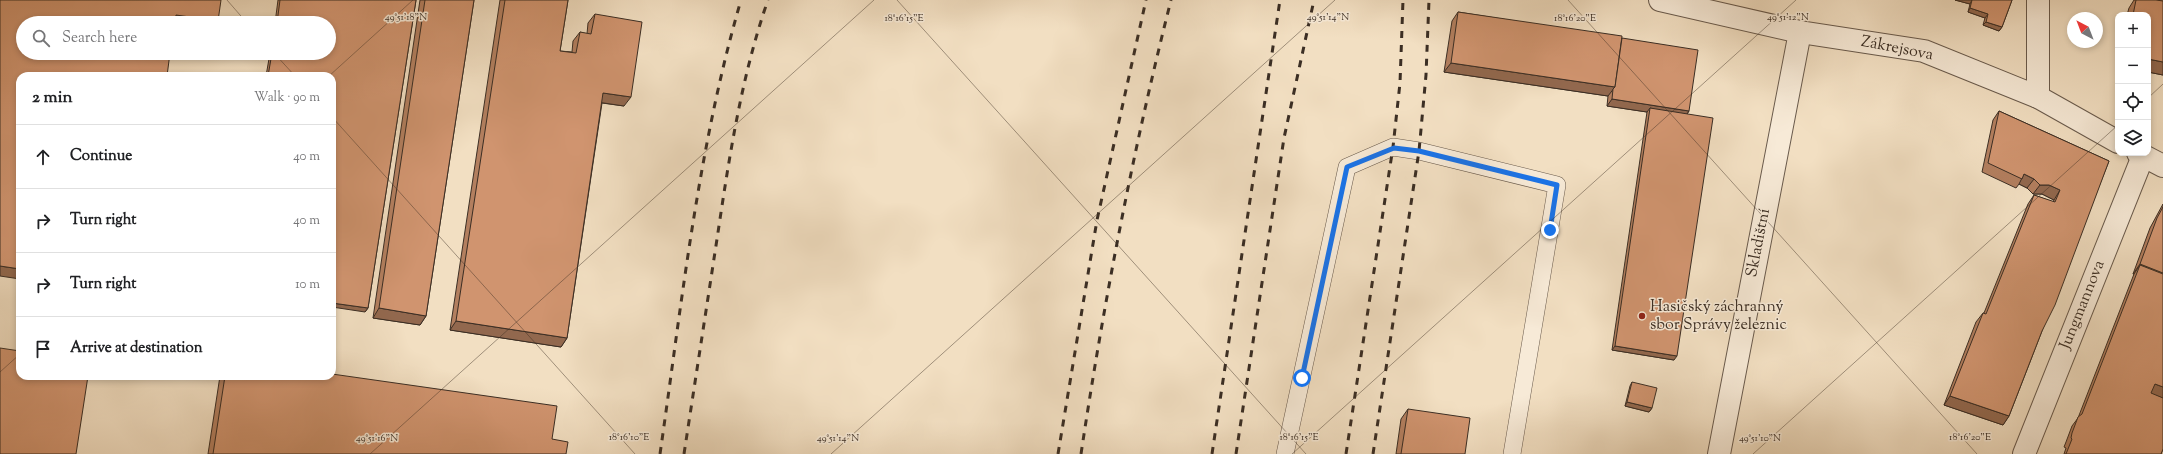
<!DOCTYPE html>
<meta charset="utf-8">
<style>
:root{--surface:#fff;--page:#f2f2f2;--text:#202124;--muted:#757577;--line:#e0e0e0}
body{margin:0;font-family:"Sorts Mill Goudy",serif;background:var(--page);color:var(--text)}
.controls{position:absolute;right:12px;top:12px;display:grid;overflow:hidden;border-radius:8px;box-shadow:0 2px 6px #0003}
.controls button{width:36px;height:36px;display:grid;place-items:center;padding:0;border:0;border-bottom:1px solid var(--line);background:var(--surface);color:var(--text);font:20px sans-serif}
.compass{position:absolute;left:2067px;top:12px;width:36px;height:36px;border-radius:50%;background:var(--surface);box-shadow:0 2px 6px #0003;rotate:318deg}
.stop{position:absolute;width:12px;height:12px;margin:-9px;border:3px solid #1a73e8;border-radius:50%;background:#fff}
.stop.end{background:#1a73e8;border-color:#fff;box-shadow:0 1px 4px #0008}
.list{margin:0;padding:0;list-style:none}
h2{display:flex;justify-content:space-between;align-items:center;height:52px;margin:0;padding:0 16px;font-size:17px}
h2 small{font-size:13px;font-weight:400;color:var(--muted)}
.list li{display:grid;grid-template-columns:26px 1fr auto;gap:12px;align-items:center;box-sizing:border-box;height:64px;padding:0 16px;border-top:1px solid var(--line)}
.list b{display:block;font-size:15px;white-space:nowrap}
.list em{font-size:13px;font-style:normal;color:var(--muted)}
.icon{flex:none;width:22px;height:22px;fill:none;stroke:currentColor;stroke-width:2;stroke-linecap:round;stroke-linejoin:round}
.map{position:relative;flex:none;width:2163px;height:454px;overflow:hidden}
.search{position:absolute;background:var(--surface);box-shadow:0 2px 6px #0003;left:16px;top:16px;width:320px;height:44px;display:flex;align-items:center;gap:10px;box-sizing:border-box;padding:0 14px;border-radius:22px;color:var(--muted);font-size:15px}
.panel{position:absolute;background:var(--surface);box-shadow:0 2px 6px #0003;left:16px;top:72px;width:320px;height:308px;border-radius:12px}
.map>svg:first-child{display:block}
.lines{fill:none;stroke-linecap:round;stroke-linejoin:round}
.lane-casing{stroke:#695a4c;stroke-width:18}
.street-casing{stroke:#695a4c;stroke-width:24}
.lane{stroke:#f7ead7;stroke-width:17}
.street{stroke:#f7ead7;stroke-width:22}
.rail{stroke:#3b2e24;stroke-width:3;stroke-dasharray:7 7;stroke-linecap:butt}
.wall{fill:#b37f5f;stroke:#3b2e24}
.shaded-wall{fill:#92684e;stroke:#3b2e24}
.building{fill:#d0946f;stroke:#3b2e24}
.route{stroke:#1a73e8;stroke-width:5}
.ticks{fill:none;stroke:#3b2e24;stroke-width:1;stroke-opacity:0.45}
.poi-dot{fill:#8f2418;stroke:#f7ead7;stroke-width:1.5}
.labels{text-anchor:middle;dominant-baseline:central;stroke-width:3;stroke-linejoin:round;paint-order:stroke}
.street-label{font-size:16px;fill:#3b2e24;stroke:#f7ead7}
.poi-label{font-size:16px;fill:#3b2e24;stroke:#f7ead7;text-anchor:start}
.ticks-label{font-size:10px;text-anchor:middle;fill:#3b2e24;stroke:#f7ead7;stroke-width:3;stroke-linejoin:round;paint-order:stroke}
</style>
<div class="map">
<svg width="2163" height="454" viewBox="0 0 2163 454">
<rect width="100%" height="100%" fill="#f2dfc2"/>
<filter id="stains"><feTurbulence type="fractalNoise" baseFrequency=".005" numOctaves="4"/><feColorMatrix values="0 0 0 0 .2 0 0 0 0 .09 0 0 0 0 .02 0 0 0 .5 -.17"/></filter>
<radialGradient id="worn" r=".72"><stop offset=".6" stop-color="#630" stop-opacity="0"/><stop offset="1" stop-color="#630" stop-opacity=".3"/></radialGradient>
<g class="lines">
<defs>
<polyline id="lane" points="1285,454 1347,167 1393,147 1419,151 1557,185 1512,454"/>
<g id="street">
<polyline points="1660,0 1800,32 1924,51 2038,97 2118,142"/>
<polyline points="2038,0 2038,97"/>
<polyline points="2138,153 2163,166"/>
<polyline points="1719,454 1800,32"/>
<polyline points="2024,454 2143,156"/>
</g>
</defs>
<use href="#lane" class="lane-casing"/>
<use href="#street" class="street-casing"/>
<use href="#lane" class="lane"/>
<use href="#street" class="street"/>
<g class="rail">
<path d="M660,454C682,302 698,147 741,0"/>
<path d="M684,454C695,382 706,311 717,239C729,159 741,77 768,0"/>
<polyline points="1058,454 1097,220 1146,0"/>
<path d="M1081,454C1104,301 1133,150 1171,0"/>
<polyline points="1212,454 1280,0"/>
<polyline points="1236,454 1284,138 1314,0"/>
<polyline points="1346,454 1393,147 1400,83 1403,0"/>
<polyline points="1373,454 1419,151 1426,75 1429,0"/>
</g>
</g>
<g class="wall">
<polygon points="278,0 416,0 368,308 365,312 332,76 266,76 270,53 329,53 329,23 275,23"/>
<polygon points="420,0 474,0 426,316 420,325 373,318"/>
<polygon points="500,0 568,0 560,51 572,52 573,41 580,32 587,34 588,23 595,14 624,106 602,103 567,338 561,347 450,330"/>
<polygon points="1955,0 2012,0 2002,27 1999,31 1983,25 1985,18 1968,12 1970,4"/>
<polygon points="2134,0 2156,0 2163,1 2163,75 2148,72 2148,15 2127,15 2129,8"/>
<polygon points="1458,12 1622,38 1689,111 1687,114 1674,360 1612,350 1647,112 1607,106 1608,96 1444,72 1452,21"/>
<polygon points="1999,111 2109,161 2042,331 2009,416 2003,425 1944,405 1976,322 1983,313 1984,313 2028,204 2034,195 2053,202 2054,200 2042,194 2033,194 2027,188 2019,184 2016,188 1982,172 1993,120"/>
<polygon points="2163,204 2163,449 2161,454 2064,454 2066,448 2064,447 2066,442 2072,426 2078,418 2134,274 2133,274 2150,228"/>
<polygon points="220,376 332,376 552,439 566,454 208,454"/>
<polygon points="1632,382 1652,408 1649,412 1625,406 1630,386"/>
<polygon points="1408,409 1465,454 1396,454 1401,419"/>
</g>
<g class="shaded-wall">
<polygon points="1955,0 1972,0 1970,4"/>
<polygon points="1970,8 1988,14 1985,18 1968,12"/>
<polygon points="176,15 218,21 217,23 170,23"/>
<polygon points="1986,22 2002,27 1999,31 1983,25"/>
<polygon points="2148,59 2163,62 2163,75 2148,72"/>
<polygon points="1451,63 1615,87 1608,96 1444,72"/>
<polygon points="603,93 631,97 624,106 597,102"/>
<polygon points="1612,99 1689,111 1684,118 1650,108 1647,112 1607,106"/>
<polygon points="2024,174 2034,179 2027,188 2019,184"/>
<polygon points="2040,185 2049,185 2060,190 2054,200 2042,194 2033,194"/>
<polygon points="2140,264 2163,273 2163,286 2140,265 2134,274 2133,274"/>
<polygon points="0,266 20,269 20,279 0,276"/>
<polygon points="332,303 368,308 365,312 332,307"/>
<polygon points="379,308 426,316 420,325 373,318"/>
<polygon points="456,321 567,338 561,347 450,330"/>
<polygon points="1615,346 1677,356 1674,360 1612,350"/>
<polygon points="2155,384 2163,387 2163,398 2148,393"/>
<polygon points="1950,396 2009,416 2003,425 1944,405"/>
<polygon points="1627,402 1652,408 1649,412 1625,406"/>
</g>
<g class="building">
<polygon points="0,0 221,0 218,21 176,15 175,23 23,23 23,53 170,53 167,76 20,76 20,269 0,266"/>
<polygon points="280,0 416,0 368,308 332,303 332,76 268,76 272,53 329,53 329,23 277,23"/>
<polygon points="425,0 474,0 426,316 379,308"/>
<polygon points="505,0 568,0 560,51 576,53 580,32 591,34 595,14 642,22 631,97 603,93 567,338 456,321"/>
<polygon points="1971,0 2012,0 2002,27 1986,22 1988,14 1970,8 1972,0"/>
<polygon points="2136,0 2156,0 2163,1 2163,62 2148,59 2148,15 2133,15"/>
<polygon points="1458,12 1622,36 1615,87 1451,63"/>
<polygon points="1622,38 1698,50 1689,111 1612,99 1613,89 1615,87"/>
<polygon points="1650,108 1713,118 1677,356 1615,346"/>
<polygon points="1999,111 2109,161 2055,305 2042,331 2009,416 1950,396 1983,313 1986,314 2034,195 2055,202 2060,190 2049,185 2040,185 2034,179 2024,174 2022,179 1988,163"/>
<polygon points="2163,207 2163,273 2140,264 2157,218"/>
<polygon points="2140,265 2163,274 2163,387 2155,384 2151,393 2163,398 2163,449 2161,454 2066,454 2072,439 2071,438 2072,433 2078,417 2082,414"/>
<polygon points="0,348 20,351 20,376 88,376 76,454 0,454"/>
<polygon points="332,374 557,406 552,439 568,442 566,454 213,454 225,376 332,376"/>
<polygon points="1632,382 1657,388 1652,408 1627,402"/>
<polygon points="1408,409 1470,418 1465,454 1401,454"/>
</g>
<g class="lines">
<polyline class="route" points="1302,378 1347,167 1394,148 1419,151 1557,185 1550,230"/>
</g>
<path class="ticks" d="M227,0L247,23M897,0L1306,454M1568,0L1977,454M274,53L295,76M329,76L413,0M2148,98L2163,84M332,117L635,454M0,372L20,354M370,454L874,0M831,454L1335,0M1292,454L1796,0M1753,454L2118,125"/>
<circle class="poi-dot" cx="1642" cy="316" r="4"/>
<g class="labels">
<g class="street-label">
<text transform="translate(1897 49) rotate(11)">Zákrejsova</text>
<text transform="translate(1759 243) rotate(-79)">Skladištní</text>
<text transform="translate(2083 305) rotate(-68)">Jungmannova</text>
</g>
<g class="poi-label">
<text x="1650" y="307">Hasičský záchranný<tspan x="1650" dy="18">sbor Správy železnic</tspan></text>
</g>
</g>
<g class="ticks-label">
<text x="406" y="20">49°51'18"N</text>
<text x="1328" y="20">49°51'14"N</text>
<text x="1788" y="20">49°51'12"N</text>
<text x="904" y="21">18°16'15"E</text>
<text x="1575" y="21">18°16'20"E</text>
<text x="629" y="440">18°16'10"E</text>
<text x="1299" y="440">18°16'15"E</text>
<text x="1970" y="440">18°16'20"E</text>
<text x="377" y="441">49°51'16"N</text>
<text x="838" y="441">49°51'14"N</text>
<text x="1760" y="441">49°51'10"N</text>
</g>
<rect width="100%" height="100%" filter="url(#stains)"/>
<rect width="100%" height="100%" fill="url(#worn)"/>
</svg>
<div class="controls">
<button>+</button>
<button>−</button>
<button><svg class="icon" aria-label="locate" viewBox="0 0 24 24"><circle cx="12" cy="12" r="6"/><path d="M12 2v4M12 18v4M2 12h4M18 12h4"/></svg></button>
<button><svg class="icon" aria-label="layers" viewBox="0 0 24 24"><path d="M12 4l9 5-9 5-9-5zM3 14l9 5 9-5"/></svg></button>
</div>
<svg class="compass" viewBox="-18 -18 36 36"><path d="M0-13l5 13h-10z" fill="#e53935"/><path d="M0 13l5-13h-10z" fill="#757577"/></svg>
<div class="stop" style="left:1302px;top:378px"></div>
<div class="stop end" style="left:1550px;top:230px"></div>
<div class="search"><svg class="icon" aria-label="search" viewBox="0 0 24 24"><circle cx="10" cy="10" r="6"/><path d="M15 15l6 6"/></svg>Search here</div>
<section class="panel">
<h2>2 min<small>Walk · 90 m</small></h2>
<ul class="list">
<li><svg class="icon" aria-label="ahead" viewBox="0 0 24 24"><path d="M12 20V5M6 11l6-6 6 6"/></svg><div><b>Continue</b></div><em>40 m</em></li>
<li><svg class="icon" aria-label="right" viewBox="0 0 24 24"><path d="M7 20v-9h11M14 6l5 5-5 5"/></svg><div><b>Turn right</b></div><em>40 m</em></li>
<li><svg class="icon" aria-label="right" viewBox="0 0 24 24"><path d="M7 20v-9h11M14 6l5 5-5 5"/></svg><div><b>Turn right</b></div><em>10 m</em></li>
<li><svg class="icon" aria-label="arrive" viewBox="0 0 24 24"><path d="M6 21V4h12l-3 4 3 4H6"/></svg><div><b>Arrive at destination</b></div></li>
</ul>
</section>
</div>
